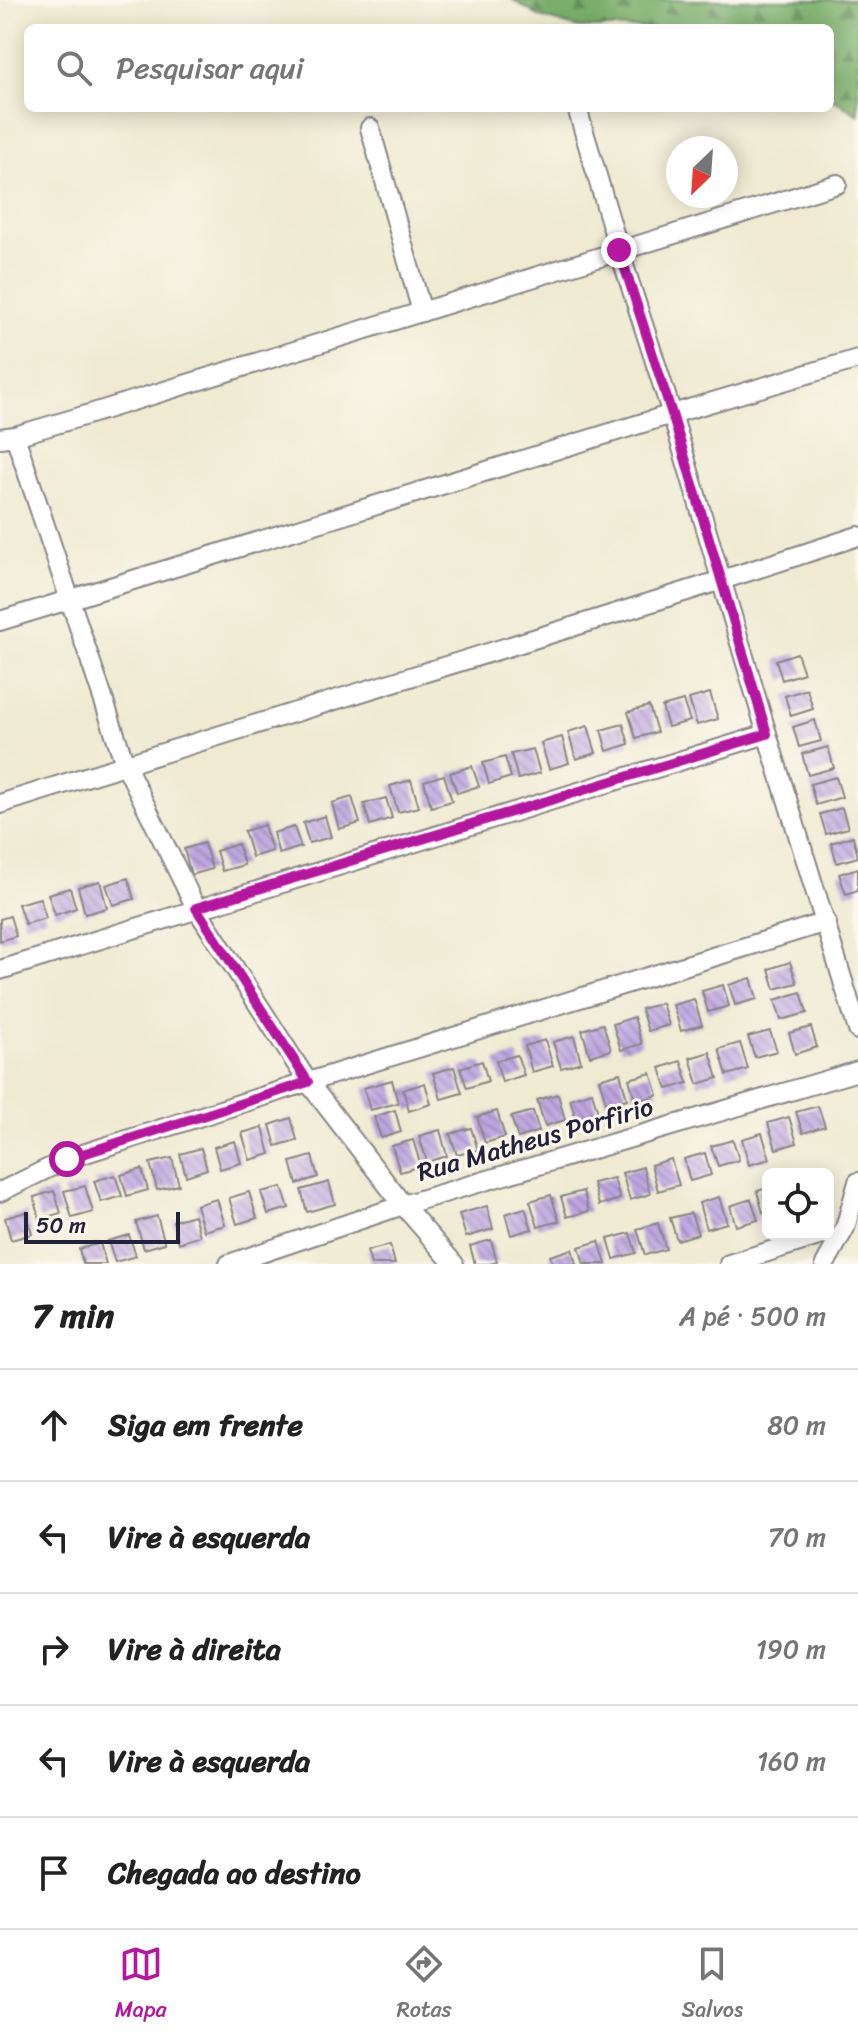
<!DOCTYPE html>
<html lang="pt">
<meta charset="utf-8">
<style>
:root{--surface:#fff;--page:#f2f2f2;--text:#222;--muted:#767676;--line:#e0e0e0;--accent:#b5179e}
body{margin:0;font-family:Sriracha,sans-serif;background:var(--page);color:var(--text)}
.controls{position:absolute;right:24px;bottom:24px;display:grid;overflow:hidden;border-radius:12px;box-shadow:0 4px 20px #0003}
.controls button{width:72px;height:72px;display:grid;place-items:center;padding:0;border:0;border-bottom:2px solid var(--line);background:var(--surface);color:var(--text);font:40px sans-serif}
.compass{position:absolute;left:666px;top:136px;width:72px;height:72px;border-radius:50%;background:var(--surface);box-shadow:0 4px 20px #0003;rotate:205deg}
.scale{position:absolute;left:24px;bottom:20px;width:156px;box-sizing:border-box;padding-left:8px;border:4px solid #22223b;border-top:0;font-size:22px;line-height:28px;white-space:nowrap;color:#22223b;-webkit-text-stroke:6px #fbf7ec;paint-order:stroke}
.stop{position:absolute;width:24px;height:24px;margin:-18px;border:6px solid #b5179e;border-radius:50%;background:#fff}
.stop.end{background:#b5179e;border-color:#fff;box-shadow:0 2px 8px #0008}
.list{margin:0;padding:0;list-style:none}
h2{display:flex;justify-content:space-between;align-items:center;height:104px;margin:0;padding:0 32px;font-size:34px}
h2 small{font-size:26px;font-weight:400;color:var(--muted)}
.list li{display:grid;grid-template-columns:52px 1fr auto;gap:24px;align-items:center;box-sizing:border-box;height:112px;padding:0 32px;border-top:2px solid var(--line)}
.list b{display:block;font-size:30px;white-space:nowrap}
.list em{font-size:26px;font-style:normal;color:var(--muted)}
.icon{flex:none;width:44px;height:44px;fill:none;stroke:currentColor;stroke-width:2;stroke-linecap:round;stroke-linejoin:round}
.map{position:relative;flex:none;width:858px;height:1264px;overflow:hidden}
.search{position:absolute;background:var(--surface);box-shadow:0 4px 20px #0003;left:24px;right:24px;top:24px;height:88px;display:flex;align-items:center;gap:20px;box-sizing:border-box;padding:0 28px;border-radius:12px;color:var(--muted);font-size:30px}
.sheet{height:664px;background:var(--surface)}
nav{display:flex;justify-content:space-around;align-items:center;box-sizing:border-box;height:112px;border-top:2px solid var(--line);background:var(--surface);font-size:22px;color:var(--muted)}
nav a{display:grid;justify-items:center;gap:4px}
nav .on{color:var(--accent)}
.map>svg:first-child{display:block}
.forest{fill:url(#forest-firs);stroke:#4e6853;stroke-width:2}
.building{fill:url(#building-back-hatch)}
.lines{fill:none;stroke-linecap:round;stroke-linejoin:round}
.minor-casing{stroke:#888686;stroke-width:22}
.minor{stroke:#fff;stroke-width:18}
.route{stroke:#b5179e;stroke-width:10}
.labels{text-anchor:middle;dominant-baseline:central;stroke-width:6;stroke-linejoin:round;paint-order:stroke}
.street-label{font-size:26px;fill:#22223b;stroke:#fbf7ec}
</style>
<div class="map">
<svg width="858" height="1264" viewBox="0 0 858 1264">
<defs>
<pattern id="forest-firs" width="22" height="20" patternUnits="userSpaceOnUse" patternTransform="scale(2)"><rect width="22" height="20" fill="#79af6b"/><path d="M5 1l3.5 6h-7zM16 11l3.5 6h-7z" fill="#638e59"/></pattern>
<pattern id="building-back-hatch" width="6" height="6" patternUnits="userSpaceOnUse" patternTransform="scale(2)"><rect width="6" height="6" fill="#bfa6e1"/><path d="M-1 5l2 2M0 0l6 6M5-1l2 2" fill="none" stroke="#9b87b8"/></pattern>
</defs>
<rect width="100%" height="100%" fill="#fbf7ec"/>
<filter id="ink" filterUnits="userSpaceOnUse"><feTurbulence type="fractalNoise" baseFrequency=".0125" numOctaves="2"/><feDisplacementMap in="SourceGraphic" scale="16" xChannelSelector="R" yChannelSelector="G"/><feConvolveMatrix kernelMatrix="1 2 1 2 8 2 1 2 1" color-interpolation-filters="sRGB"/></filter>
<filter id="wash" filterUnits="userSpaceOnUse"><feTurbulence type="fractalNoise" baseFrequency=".006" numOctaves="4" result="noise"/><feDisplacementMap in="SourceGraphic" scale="32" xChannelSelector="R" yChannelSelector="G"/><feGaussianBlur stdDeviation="1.8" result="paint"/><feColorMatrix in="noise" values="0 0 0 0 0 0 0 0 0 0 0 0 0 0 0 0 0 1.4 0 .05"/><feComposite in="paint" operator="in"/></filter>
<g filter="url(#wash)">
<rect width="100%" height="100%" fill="#efead1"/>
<polygon class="forest" points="513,0 858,0 858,115 830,97 830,28 579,28 540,17"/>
<g id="blocks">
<g class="building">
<polygon points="797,653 804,673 782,680 776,660"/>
<polygon points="807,689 813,709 791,716 785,696"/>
<polygon points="710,693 718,719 697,725 689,699"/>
<polygon points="683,701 690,721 668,727 662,707"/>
<polygon points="649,706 657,732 636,738 628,712"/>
<polygon points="815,720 821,741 799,747 793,727"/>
<polygon points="623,724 629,744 607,751 601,730"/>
<polygon points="588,726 596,753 576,759 568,732"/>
<polygon points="562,737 569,763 549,769 541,743"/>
<polygon points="828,747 834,768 808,775 802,754"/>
<polygon points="533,749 540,773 518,779 511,754"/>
<polygon points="505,757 511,777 489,784 483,763"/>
<polygon points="472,766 479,786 457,793 450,773"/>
<polygon points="444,775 452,801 431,807 424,781"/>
<polygon points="836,777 842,797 816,805 810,784"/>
<polygon points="411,780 419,807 398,812 390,786"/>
<polygon points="352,797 360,823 339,829 332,803"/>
<polygon points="386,798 392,818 370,825 364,804"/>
<polygon points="842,808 848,828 826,834 820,814"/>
<polygon points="325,816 331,837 309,843 303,823"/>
<polygon points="264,825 272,851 252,857 244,831"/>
<polygon points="294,827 301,847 279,854 273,833"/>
<polygon points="853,836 858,857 837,863 831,843"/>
<polygon points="204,843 212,869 191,875 184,849"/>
<polygon points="238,844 244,865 222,871 216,851"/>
<polygon points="858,868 858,890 846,894 839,874"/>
<polygon points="128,878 134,899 113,905 106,885"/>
<polygon points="100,881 107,908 85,914 78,887"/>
<polygon points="70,888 76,908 55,915 48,894"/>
<polygon points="40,898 46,918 25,924 18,904"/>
<polygon points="10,916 16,936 0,941 0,919"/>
<polygon points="790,962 797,983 775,989 769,969"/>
<polygon points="751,978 757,999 735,1005 729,985"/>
<polygon points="723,985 729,1006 708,1012 702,991"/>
<polygon points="801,992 807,1013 781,1020 775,1000"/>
<polygon points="694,999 702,1025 681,1031 673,1005"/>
<polygon points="662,1003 669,1025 648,1031 641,1009"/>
<polygon points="634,1017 642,1044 621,1050 613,1024"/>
<polygon points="603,1024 611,1050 590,1056 582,1030"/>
<polygon points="811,1027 817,1047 795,1054 789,1033"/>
<polygon points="770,1031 777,1051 755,1057 748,1037"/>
<polygon points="574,1036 581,1062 561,1068 553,1042"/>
<polygon points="545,1040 553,1066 532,1072 525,1046"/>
<polygon points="740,1043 748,1069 727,1075 719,1049"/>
<polygon points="710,1052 718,1078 698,1084 690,1058"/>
<polygon points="517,1055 524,1075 502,1082 496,1061"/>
<polygon points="482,1061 488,1081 467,1088 460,1068"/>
<polygon points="681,1061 688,1083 667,1089 660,1068"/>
<polygon points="454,1067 462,1093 441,1099 433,1073"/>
<polygon points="620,1073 627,1099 607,1105 599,1079"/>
<polygon points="651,1073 658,1095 636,1102 629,1079"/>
<polygon points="392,1080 398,1103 370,1110 364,1088"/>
<polygon points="425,1083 431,1104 409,1111 403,1090"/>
<polygon points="592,1092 598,1113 576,1119 570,1099"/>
<polygon points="558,1094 565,1120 545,1126 537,1100"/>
<polygon points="818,1106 825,1126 803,1133 796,1112"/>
<polygon points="395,1110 401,1132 381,1138 374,1117"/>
<polygon points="497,1111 505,1137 485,1143 477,1117"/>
<polygon points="533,1111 539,1131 518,1138 511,1117"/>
<polygon points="789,1117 797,1143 776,1149 768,1123"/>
<polygon points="291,1118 297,1140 276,1146 270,1125"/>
<polygon points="263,1127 270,1154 250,1160 242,1133"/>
<polygon points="471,1128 478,1150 457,1155 450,1134"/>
<polygon points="440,1130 447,1156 427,1162 419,1136"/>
<polygon points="762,1133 770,1159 749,1165 742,1139"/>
<polygon points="413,1140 421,1166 400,1172 392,1146"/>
<polygon points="733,1140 739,1160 718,1166 711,1146"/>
<polygon points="235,1141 241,1163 220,1169 214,1147"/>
<polygon points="201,1148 207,1169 186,1176 180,1154"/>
<polygon points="705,1153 711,1175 690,1181 684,1159"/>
<polygon points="312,1156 318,1177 297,1184 291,1162"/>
<polygon points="172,1158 179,1185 157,1190 150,1163"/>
<polygon points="671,1159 679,1185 658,1191 651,1165"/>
<polygon points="643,1167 650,1194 630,1200 622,1173"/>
<polygon points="142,1169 148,1190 127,1196 121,1175"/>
<polygon points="115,1175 122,1196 101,1202 94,1181"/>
<polygon points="614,1178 620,1199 599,1205 593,1183"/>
<polygon points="329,1182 335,1204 307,1212 301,1190"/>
<polygon points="85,1186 93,1212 72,1218 64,1191"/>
<polygon points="282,1187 289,1208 268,1214 261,1192"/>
<polygon points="768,1188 768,1212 763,1213 757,1191"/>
<polygon points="54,1191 61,1213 40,1219 34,1197"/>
<polygon points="583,1191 589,1211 567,1217 561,1197"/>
<polygon points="249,1192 257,1218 237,1224 229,1198"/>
<polygon points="551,1195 559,1221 538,1227 530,1201"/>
<polygon points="719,1197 727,1223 706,1229 699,1203"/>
<polygon points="217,1199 225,1225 204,1231 196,1205"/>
<polygon points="751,1199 758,1220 736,1226 730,1206"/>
<polygon points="487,1206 493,1229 466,1237 459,1214"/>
<polygon points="525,1208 532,1229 511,1235 505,1214"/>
<polygon points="26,1212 32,1234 11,1240 5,1218"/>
<polygon points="691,1213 698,1234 677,1240 670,1218"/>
<polygon points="194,1215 200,1236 179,1243 173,1221"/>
<polygon points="157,1216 165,1243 144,1249 136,1222"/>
<polygon points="658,1223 666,1249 645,1255 637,1229"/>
<polygon points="630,1233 636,1253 614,1259 608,1239"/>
<polygon points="129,1235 136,1256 115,1262 108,1241"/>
<polygon points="491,1240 497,1262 489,1264 475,1264 470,1246"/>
<polygon points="599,1241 606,1264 584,1264 579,1247"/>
<polygon points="100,1243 106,1264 83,1264 79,1249"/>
<polygon points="390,1245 395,1264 371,1264 367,1251"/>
<polygon points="572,1249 576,1264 553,1264 550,1256"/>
</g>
</g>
</g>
<g filter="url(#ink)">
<use href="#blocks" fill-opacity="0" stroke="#888686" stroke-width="2"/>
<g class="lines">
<defs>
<g id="minor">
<polyline points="577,108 619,250 672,414 767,734 858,1030"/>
<polyline points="370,128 422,312"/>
<polyline points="15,436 125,764 196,908 308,1082 403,1205 454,1264"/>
<polyline points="0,438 15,436 90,414 837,184"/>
<polyline points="0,621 672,414 858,359"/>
<path d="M0,804C286,713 573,630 858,536"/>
<polyline points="0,970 767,734"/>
<polyline points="0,1192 67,1159 308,1082 826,922"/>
<polyline points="229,1264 403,1205 858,1071"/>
<polyline points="729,1264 825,1234"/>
<polyline points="825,1264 845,1228 858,1182"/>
</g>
</defs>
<use href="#minor" class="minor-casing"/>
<use href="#minor" class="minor"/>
</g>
</g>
<g class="lines" filter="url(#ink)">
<polyline class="route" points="67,1159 308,1082 196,908 767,734 672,414 619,250"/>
</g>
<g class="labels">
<g class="street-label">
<text transform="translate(535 1139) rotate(-16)">Rua Matheus Porfirio</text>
</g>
</g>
</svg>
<div class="controls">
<button><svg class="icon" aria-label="locate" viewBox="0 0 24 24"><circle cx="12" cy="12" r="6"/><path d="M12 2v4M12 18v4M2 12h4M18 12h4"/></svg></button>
</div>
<svg class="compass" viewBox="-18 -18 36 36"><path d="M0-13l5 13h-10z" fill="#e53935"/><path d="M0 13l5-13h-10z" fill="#767676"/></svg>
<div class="scale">50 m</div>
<div class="stop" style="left:67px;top:1159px"></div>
<div class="stop end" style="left:619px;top:250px"></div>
<div class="search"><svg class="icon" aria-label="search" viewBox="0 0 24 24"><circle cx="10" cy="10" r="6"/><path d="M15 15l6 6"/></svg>Pesquisar aqui</div>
</div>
<section class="sheet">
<h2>7 min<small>A pé · 500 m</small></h2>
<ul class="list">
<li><svg class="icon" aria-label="ahead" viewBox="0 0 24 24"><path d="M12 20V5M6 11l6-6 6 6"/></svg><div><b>Siga em frente</b></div><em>80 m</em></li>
<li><svg class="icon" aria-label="left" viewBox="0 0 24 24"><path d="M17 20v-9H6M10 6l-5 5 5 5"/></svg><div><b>Vire à esquerda</b></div><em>70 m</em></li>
<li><svg class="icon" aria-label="right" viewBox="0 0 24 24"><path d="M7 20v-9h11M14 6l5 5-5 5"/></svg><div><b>Vire à direita</b></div><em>190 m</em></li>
<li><svg class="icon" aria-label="left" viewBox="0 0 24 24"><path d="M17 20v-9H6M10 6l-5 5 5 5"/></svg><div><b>Vire à esquerda</b></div><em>160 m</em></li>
<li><svg class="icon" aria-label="arrive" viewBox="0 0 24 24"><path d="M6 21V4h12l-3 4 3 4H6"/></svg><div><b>Chegada ao destino</b></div></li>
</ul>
</section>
<nav>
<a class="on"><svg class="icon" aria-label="map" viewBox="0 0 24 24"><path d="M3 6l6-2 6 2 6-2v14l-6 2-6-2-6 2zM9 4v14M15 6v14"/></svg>Mapa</a>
<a><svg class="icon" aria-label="directions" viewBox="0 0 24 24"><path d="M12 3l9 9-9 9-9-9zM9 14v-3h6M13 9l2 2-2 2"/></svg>Rotas</a>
<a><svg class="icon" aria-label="saved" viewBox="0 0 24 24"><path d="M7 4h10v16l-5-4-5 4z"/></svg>Salvos</a>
</nav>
